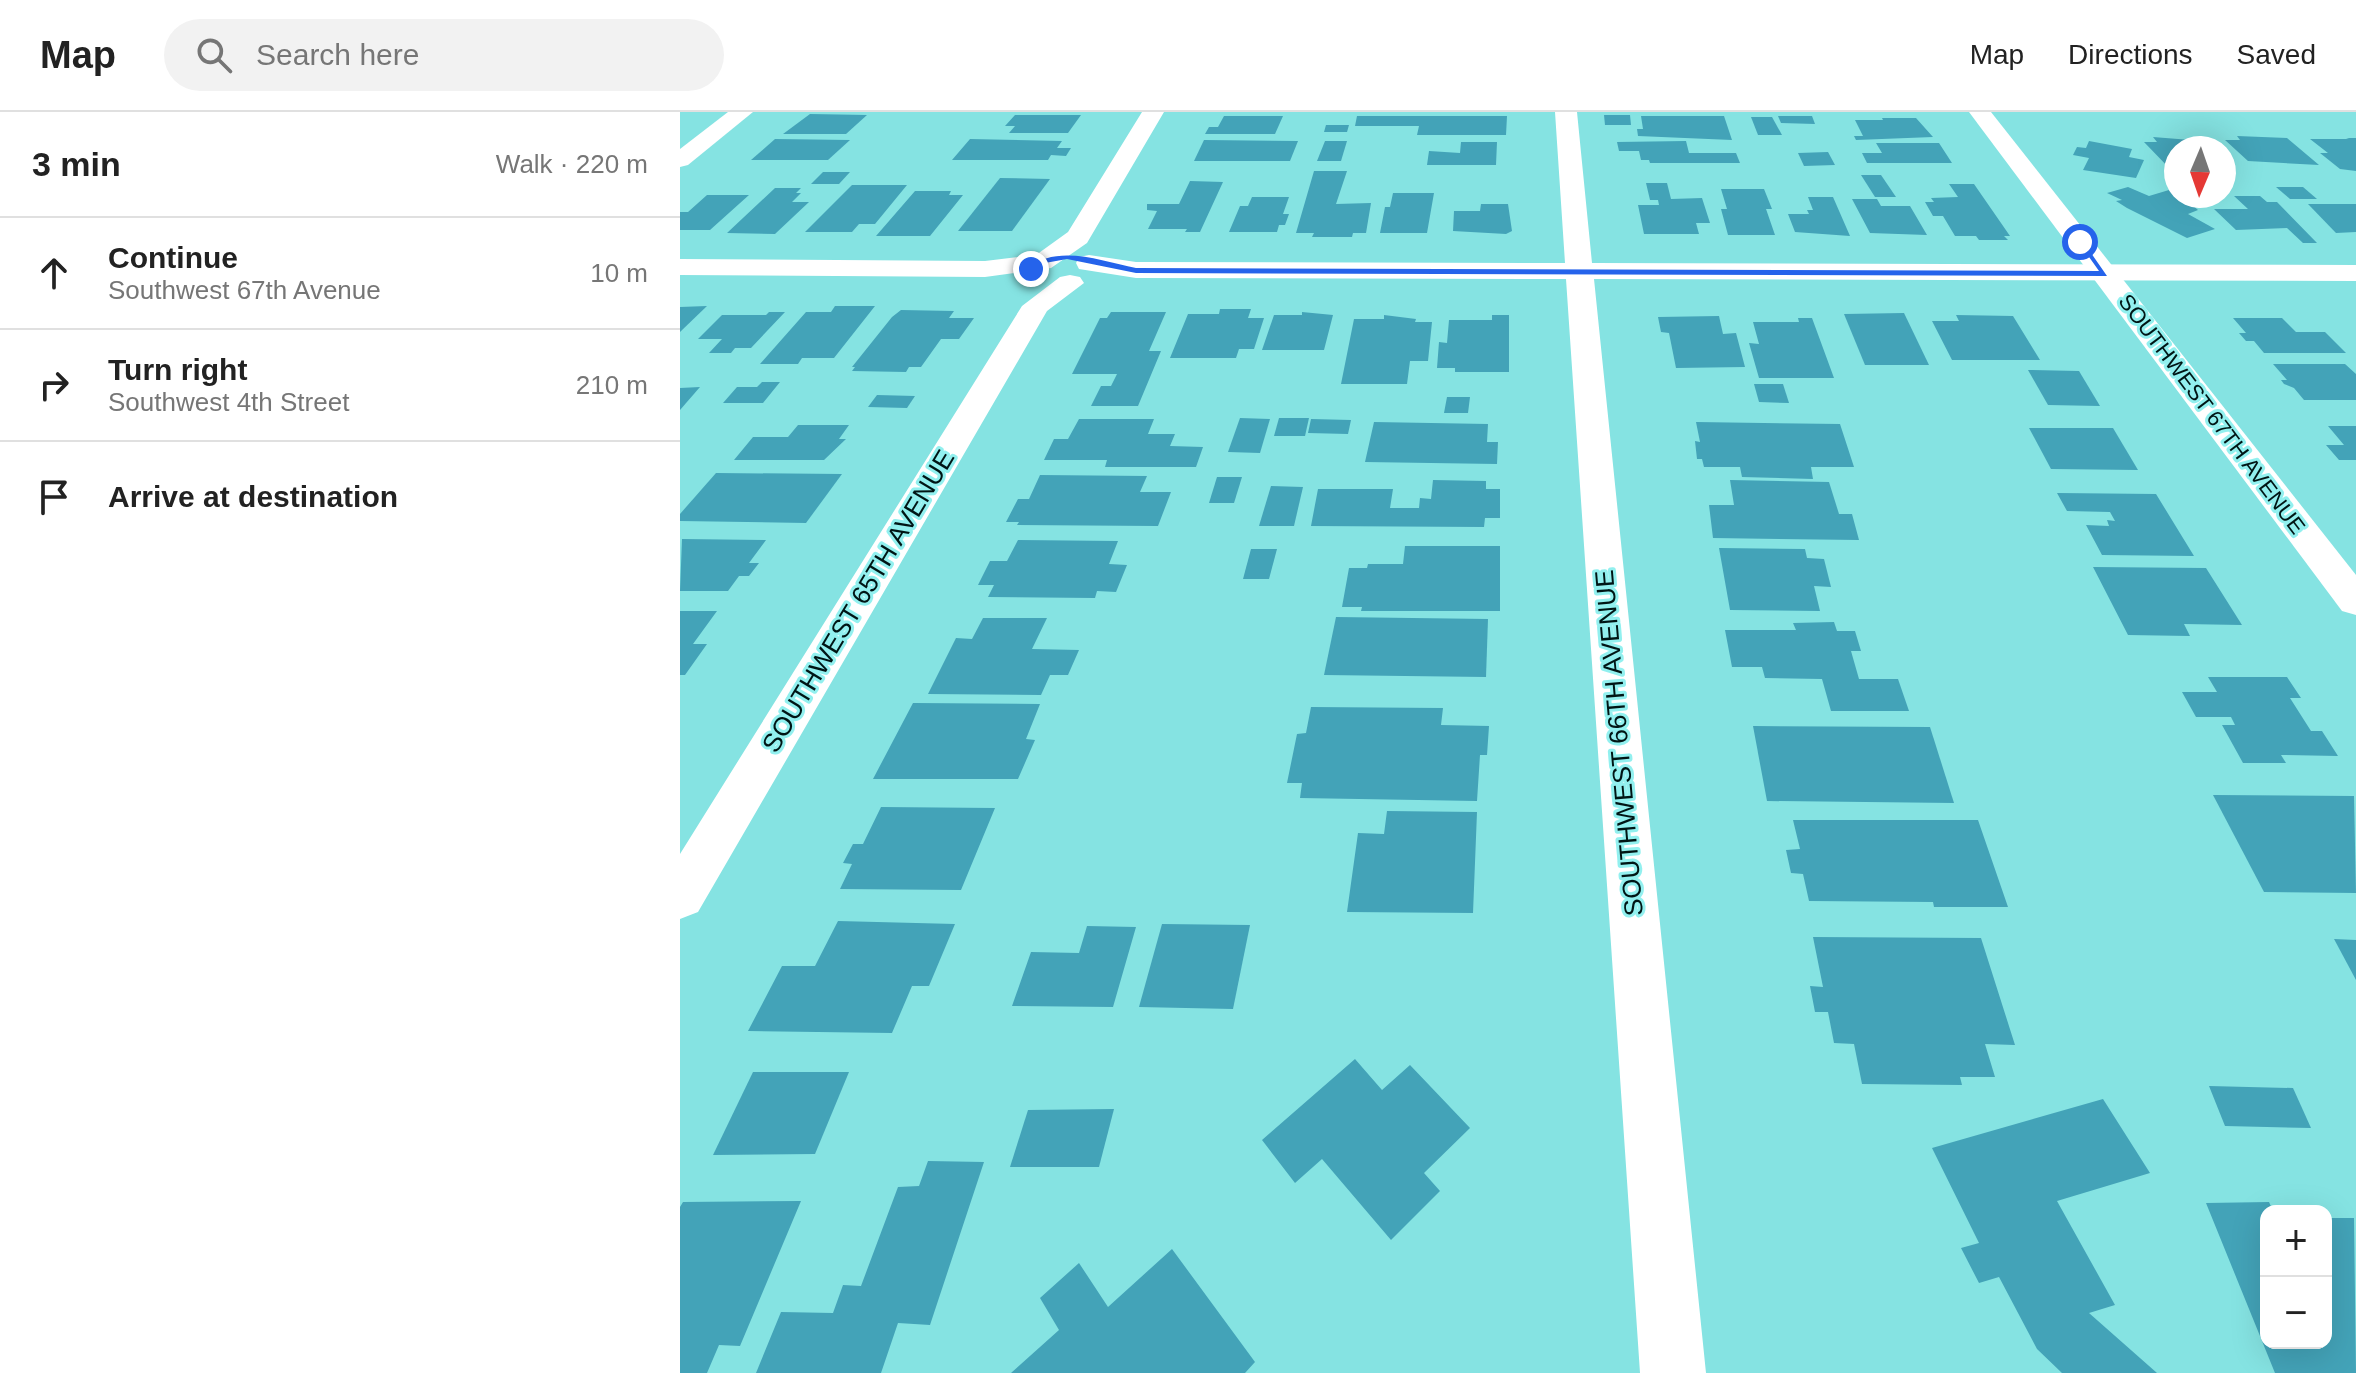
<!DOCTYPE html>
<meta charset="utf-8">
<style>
:root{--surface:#fff;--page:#f2f2f2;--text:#222;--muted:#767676;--line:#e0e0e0}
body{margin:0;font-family:Arial,sans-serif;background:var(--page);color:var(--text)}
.controls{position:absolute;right:24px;bottom:24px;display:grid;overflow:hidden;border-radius:16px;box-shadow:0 8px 32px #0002}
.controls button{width:72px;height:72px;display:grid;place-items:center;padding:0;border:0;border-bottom:2px solid var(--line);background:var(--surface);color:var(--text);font:40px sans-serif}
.compass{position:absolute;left:1484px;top:24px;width:72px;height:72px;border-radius:50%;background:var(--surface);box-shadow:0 8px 32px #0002;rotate:182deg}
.stop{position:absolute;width:24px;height:24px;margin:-18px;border:6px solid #2563eb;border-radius:50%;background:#fff}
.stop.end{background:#2563eb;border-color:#fff;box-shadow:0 2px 8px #0008}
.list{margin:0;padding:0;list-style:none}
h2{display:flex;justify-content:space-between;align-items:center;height:104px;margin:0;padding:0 32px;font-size:34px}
h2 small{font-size:26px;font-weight:400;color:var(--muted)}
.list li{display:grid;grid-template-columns:52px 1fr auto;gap:24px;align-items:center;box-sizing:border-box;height:112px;padding:0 32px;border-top:2px solid var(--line)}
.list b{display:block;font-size:30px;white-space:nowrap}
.list p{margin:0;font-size:26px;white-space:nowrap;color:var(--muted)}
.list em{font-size:26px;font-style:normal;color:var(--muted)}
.icon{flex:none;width:44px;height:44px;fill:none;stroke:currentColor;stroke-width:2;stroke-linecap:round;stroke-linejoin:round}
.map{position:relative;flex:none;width:1676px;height:1261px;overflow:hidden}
header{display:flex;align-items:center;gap:48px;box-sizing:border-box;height:112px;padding:0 40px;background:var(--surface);border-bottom:2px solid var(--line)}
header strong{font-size:38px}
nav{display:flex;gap:44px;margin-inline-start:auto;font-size:28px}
.search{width:560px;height:72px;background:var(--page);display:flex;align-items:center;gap:20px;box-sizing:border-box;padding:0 28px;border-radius:44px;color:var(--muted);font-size:30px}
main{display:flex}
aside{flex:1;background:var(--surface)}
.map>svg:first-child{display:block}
.building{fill:#43a3b8}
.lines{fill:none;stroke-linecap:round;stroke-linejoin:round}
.minor{fill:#fff;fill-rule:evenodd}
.major{fill:#fff;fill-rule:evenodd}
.route{fill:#2563eb}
.labels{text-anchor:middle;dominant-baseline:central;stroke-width:6;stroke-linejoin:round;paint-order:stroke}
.far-street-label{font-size:22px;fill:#001515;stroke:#92f0ef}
.street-label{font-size:26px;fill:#001515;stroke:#92f0ef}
</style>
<header>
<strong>Map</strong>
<div class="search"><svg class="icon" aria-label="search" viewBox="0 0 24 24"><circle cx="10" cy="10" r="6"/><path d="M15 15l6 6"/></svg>Search here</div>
<nav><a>Map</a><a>Directions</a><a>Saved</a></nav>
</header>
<main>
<aside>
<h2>3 min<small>Walk · 220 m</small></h2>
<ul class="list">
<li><svg class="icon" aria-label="ahead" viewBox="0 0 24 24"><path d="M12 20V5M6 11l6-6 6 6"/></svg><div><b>Continue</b><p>Southwest 67th Avenue</p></div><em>10 m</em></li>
<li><svg class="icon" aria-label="right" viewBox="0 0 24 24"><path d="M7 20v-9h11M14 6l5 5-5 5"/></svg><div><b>Turn right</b><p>Southwest 4th Street</p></div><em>210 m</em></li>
<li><svg class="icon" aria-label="arrive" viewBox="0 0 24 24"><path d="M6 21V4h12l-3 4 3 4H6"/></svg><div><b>Arrive at destination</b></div></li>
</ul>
</aside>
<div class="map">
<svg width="1676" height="1261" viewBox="0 0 1676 1261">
<rect width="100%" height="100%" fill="#85e3e2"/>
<g class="building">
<polygon points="130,2 187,3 166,22 103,22"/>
<polygon points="335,3 401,3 388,21 329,21 335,14 325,14"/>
<polygon points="924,3 950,3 951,13 925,13"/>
<polygon points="544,4 603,4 595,22 525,22 529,15 538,15"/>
<polygon points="677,4 827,4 826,23 737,23 739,14 675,14"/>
<polygon points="961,4 1044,4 1052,28 958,24 957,17 963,17"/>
<polygon points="1098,4 1132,4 1135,12 1101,11"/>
<polygon points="1071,5 1092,5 1102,23 1078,23"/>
<polygon points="1202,6 1236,6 1253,25 1176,28 1174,24 1183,24 1175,8 1203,8"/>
<polygon points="646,13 669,13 667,20 644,20"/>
<polygon points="1557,24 1607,26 1639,53 1568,49 1545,28 1560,28"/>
<polygon points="1473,25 1523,29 1531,36 1496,36 1496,59 1492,59 1464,30 1477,30"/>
<polygon points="1666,26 1676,26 1676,59 1660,57 1640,41 1648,41 1630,27 1669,27"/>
<polygon points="95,27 170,28 148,48 71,48"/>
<polygon points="290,27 382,29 377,36 391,36 386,44 371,43 368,48 272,48"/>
<polygon points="524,28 618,29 610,49 514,49"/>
<polygon points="645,29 667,29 661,49 637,49"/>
<polygon points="1006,29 1009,41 1056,41 1060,51 970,51 969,48 961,48 959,39 939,39 937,30"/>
<polygon points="1409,29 1452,37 1449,45 1464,48 1456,66 1403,58 1409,46 1393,43 1397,35 1406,36"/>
<polygon points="781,30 817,30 816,53 747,53 749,39 780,41"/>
<polygon points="1196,31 1259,31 1272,51 1187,51 1182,41 1202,41"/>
<polygon points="1148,40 1155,53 1124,54 1118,41"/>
<polygon points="634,59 667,59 656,92 691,91 686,121 673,121 672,125 632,125 634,121 616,121"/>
<polygon points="143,60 170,60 159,72 131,72"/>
<polygon points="1181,63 1201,63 1216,85 1195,85"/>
<polygon points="320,66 370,67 332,119 278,119"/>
<polygon points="510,69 543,70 520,120 505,120 507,117 468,117 477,99 467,98 467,92 499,92"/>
<polygon points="966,71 987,71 991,87 1022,86 1030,111 1016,111 1019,122 964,122 958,93 979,93 978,88 970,88"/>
<polygon points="1269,72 1294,72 1330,124 1324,124 1328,128 1299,128 1296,124 1275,124 1263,104 1253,104 1245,90 1254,90 1251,86 1278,85"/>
<polygon points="172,73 227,73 195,112 179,112 172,120 125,120"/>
<polygon points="1448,75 1469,84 1489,78 1496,81 1496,84 1502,84 1518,98 1508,102 1535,117 1507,126 1447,96 1436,89 1442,88 1427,81"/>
<polygon points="1596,75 1623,75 1637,87 1610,87"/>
<polygon points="95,76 121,76 116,81 121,81 112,90 129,90 95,122 47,121"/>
<polygon points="1041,77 1084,77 1092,97 1086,97 1095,123 1048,123 1041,97 1047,97"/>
<polygon points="235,79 271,79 269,83 283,83 250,124 196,124"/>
<polygon points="713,81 754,81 747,121 700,121 705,95 710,95"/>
<polygon points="27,83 69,83 30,118 0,118 0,100 8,100"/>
<polygon points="1554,84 1580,84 1587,90 1597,90 1637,131 1623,131 1607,116 1556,118 1534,97 1568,97"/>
<polygon points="572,85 609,85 603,102 609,102 605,113 599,113 597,120 549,120 560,94 568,94"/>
<polygon points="1128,85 1153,85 1170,124 1115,120 1108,102 1129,102 1127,98 1133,98"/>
<polygon points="1172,87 1197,87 1201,94 1230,94 1247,123 1190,121"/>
<polygon points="801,92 828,92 832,119 826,122 773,119 774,99 800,99"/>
<polygon points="1628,92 1676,92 1676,120 1656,121"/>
<polygon points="27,194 0,220 0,195"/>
<polygon points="155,194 195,194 154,246 122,246 118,252 80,252 126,200 151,200"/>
<polygon points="540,197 571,197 568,206 584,206 574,237 559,237 556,246 490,246 508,202 539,202"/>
<polygon points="221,198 274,199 269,206 294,206 279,227 261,227 241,255 229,255 226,260 172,259 175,255 172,255 212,205"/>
<polygon points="89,200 105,200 71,236 55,236 51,241 29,241 42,227 18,227 42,203 86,203"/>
<polygon points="431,200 486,200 469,239 481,239 458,294 411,294 421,274 431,274 437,262 392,262 420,206 427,206"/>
<polygon points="622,200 653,203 644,238 582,238 594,203 622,203"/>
<polygon points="1224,201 1249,253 1185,253 1164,202"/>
<polygon points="704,203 736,207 735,210 752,210 748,249 730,249 727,272 661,272 674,207 704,207"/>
<polygon points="812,203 829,203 829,260 775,260 775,256 757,256 759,230 767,231 769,208 812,208"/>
<polygon points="1276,203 1333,204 1360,248 1272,248 1252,209 1279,209"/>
<polygon points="1039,204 1043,222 1056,221 1065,255 996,256 989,221 981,220 978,205"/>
<polygon points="1118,206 1132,206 1154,266 1079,266 1069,231 1079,232 1073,210 1119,210"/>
<polygon points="1553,206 1602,206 1616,220 1645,220 1666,241 1584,241 1574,229 1566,229 1559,221 1566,221"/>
<polygon points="1593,252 1665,252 1676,262 1676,288 1624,288 1614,276 1604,272 1601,268 1607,268"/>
<polygon points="1348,258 1399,259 1420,294 1368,293"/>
<polygon points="82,270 100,270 83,291 43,291 57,275 77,275"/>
<polygon points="1074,272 1103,272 1109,291 1079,290"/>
<polygon points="20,275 0,298 0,276"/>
<polygon points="197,283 235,284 227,296 188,295"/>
<polygon points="767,285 790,285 788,301 764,301"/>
<polygon points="560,306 590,307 580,341 548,340"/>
<polygon points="599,306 629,306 625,324 594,324"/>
<polygon points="399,307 474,307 468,322 495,322 490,334 523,335 516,355 425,355 427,348 364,348 374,327 388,327"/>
<polygon points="631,307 671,308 668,322 628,321"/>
<polygon points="694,310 808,312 807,330 818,330 817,352 685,350"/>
<polygon points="1016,310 1160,312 1174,355 1131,355 1133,367 1062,365 1060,355 1024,355 1022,347 1017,347 1015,329 1020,330"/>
<polygon points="118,313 169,313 159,327 166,327 144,348 54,348 73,325 108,325"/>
<polygon points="1648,314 1676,314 1676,348 1659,348 1646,333 1664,333"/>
<polygon points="1349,316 1433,316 1458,358 1371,357"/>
<polygon points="36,361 162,362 126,411 0,409 0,402"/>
<polygon points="360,363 467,364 460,380 491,380 478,414 337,413 339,410 326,410 338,387 349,387"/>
<polygon points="537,365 562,365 554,391 529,391"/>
<polygon points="753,368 806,369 806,377 820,377 820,406 805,406 804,415 631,414 638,377 713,377 710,396 739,396 740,386 751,387"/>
<polygon points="1050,368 1149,370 1159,402 1172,402 1179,428 1033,426 1029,393 1054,393"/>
<polygon points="591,374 623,375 614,414 579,414"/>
<polygon points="1377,381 1476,382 1514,444 1422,443 1406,413 1429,414 1427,408 1435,409 1430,400 1387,399"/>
<polygon points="2,427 86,428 69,451 79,451 69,464 59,464 48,479 0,479"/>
<polygon points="338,428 438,429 429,452 447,453 436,480 417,479 415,486 308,485 314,473 298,473 310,449 327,449"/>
<polygon points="725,434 820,434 820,499 681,499 682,495 662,495 669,456 687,456 688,452 723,452"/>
<polygon points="1039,436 1125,437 1127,446 1144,447 1151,475 1134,474 1140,499 1050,498"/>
<polygon points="571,437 597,437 589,467 563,467"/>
<polygon points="1413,455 1526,456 1562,513 1504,512 1510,524 1448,523"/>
<polygon points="0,499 37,499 13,532 27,532 5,563 0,563"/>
<polygon points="656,505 808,507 806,565 644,563"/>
<polygon points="303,506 367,506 352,537 399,538 388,563 370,563 361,583 248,582 276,526 292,527"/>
<polygon points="1154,510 1157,519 1175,519 1181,539 1171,539 1179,567 1218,567 1229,599 1151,599 1142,567 1085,566 1082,555 1052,555 1045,518 1116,518 1113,511"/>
<polygon points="1528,565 1607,565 1621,586 1610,586 1631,619 1642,619 1658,644 1601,643 1606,651 1563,651 1542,613 1555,613 1551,605 1516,605 1502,580 1537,580"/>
<polygon points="233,591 360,592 346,627 355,628 338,667 193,667"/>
<polygon points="631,595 763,596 761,613 809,614 807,643 800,643 797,689 620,686 622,671 607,671 617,622 626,621"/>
<polygon points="1073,614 1250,615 1274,691 1087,689"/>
<polygon points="1533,683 1674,684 1676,781 1584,780"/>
<polygon points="201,695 315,696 281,778 160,777 172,752 163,751 173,732 183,732"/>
<polygon points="707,699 797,700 793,801 667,800 678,721 704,722"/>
<polygon points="1113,708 1298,708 1328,795 1254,795 1253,790 1129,789 1123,762 1111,761 1106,738 1120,737"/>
<polygon points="158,809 275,812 249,874 232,874 212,921 68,919 102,854 135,854"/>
<polygon points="482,812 570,813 553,897 459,895"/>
<polygon points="407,814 456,815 433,895 332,894 351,840 399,841"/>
<polygon points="1133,825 1301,826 1335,933 1305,932 1315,965 1280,965 1282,973 1182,972 1174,932 1154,931 1148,900 1135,900 1130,874 1143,875"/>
<polygon points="1654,827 1676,828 1676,868"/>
<polygon points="675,947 702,978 730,953 790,1016 744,1061 760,1079 711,1128 642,1047 615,1071 582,1028"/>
<polygon points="73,960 169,960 135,1042 33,1043"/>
<polygon points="1529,974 1613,976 1631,1016 1545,1014"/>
<polygon points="1423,987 1470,1061 1377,1089 1435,1193 1409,1201 1477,1261 1382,1261 1357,1237 1319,1165 1299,1171 1281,1136 1299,1131 1252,1036"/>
<polygon points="434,997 419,1055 330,1055 348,998"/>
<polygon points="248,1049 304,1050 250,1213 218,1211 201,1261 76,1261 101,1200 153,1201 163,1173 181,1174 218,1075 239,1074"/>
<polygon points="121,1089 60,1234 39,1233 27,1261 0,1261 0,1095 3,1090"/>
<polygon points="1589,1090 1593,1099 1586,1099 1586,1231 1646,1231 1646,1106 1674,1106 1676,1261 1595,1261 1526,1091"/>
<polygon points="492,1137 575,1250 565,1261 331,1261 379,1218 360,1186 399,1151 428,1195"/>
</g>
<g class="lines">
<g class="minor">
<polygon points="48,0 73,0 8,53 0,55 0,37"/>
<polygon points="462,0 484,0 407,131 371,156 305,165 0,163 0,147 305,149 356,143 388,120"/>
<polygon points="875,0 897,0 912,151 1676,153 1676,169 914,167 1026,1261 960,1261 886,167 456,166 399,157 396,151 399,145 409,143 456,150 885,151"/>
<polygon points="390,163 400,165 404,171 367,199 18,800 0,807 0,742 342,194 380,165"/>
</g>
<polygon class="major" points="1289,0 1311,0 1676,463 1676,503 1662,499"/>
</g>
<path class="route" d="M1397,128H1402L1427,164L456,161L387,147L365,151L351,159L347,157C377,131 421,149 456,156L1419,159Z"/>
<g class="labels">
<g class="far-street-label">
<text transform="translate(1532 302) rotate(53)">SOUTHWEST 67TH AVENUE</text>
</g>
<g class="street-label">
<text transform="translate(178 489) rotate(-59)">SOUTHWEST 65TH AVENUE</text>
<text transform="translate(939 631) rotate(-95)">SOUTHWEST 66TH AVENUE</text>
</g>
</g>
</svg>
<div class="controls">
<button>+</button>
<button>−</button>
</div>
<svg class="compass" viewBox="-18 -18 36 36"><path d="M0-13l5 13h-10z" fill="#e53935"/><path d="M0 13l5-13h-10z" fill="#767676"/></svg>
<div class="stop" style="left:1400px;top:130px"></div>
<div class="stop end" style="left:351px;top:157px"></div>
</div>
</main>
